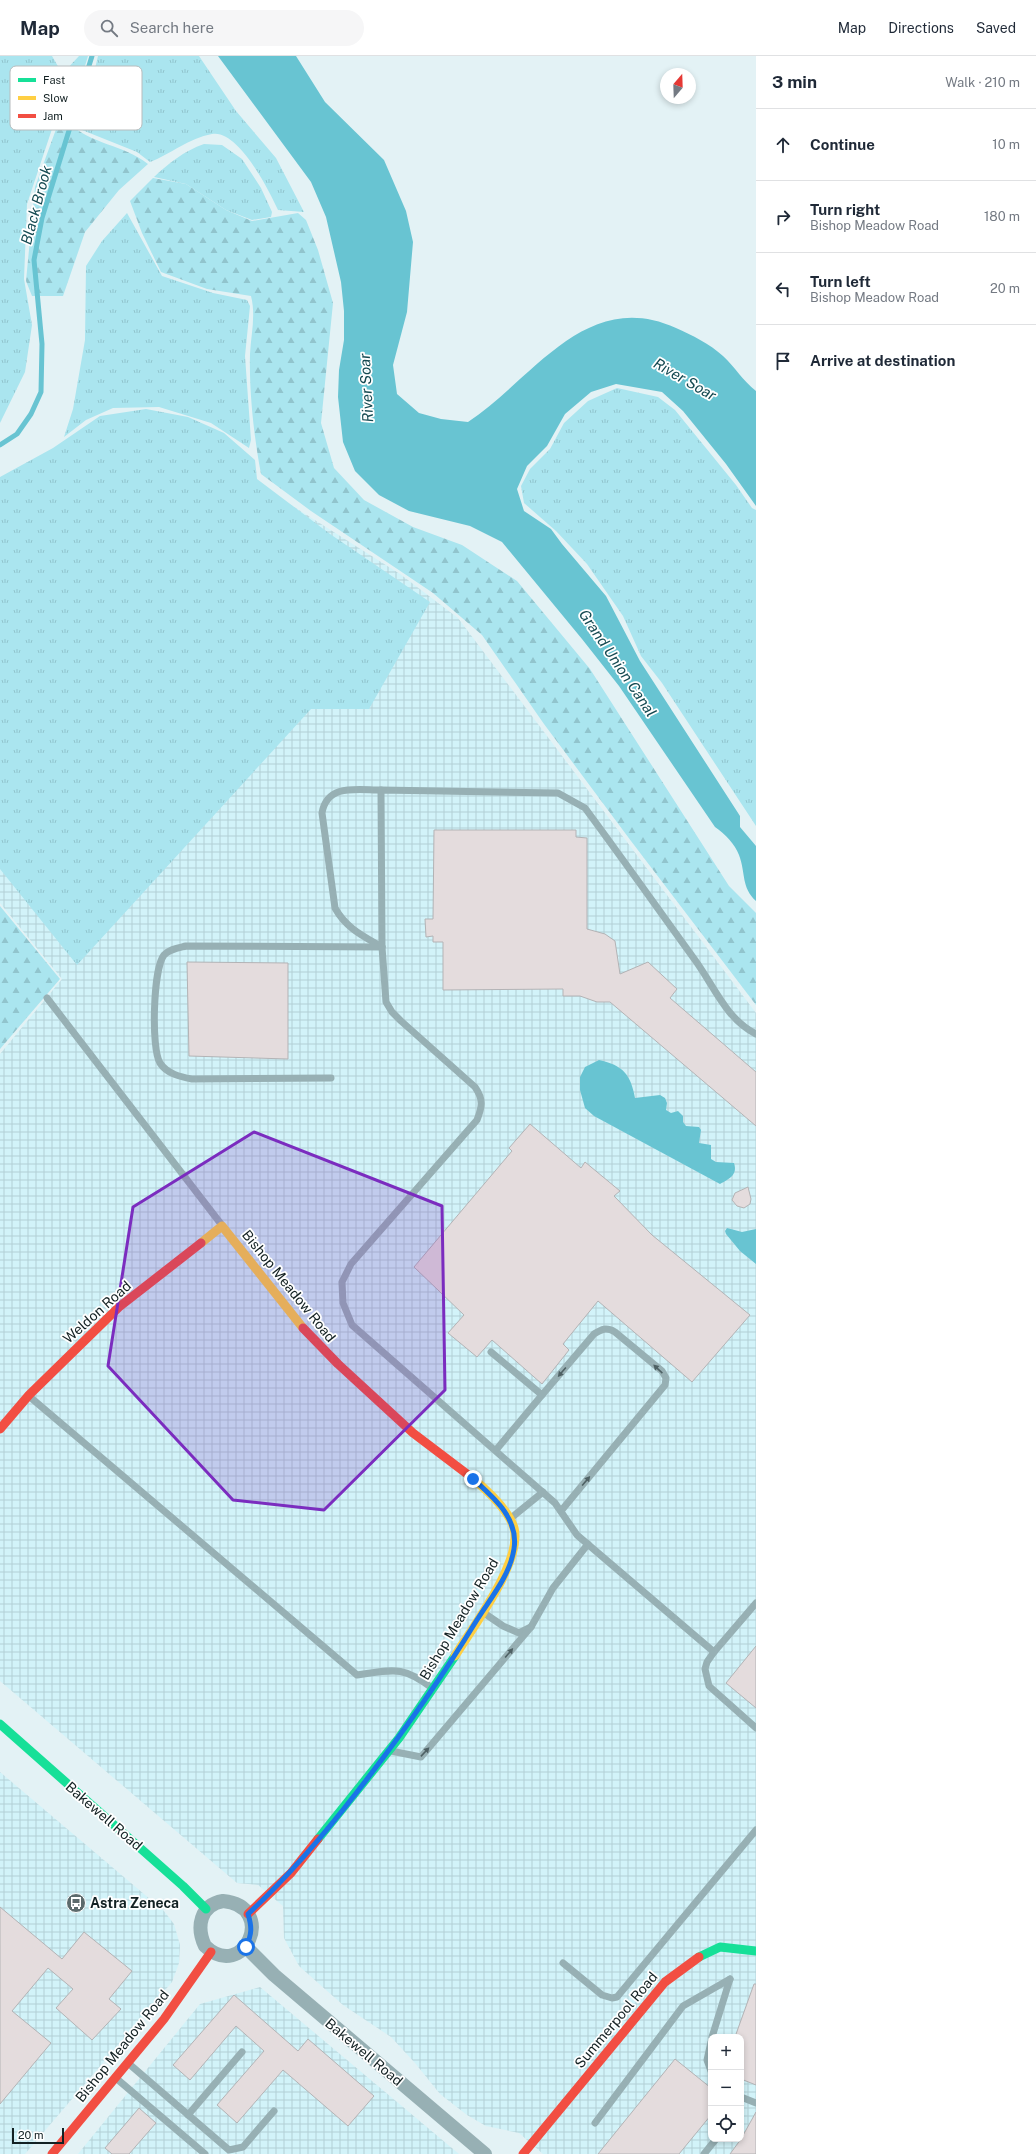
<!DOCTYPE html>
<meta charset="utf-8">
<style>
:root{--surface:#fff;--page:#f6f6f7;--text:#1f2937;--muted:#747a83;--line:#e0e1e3}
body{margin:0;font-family:"Public Sans",sans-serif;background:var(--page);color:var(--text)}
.controls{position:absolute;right:12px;bottom:12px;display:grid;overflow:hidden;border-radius:8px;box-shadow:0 2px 6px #0003}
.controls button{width:36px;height:36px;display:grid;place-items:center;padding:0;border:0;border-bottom:1px solid var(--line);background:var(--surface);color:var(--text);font:20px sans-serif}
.compass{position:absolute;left:660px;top:12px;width:36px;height:36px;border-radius:50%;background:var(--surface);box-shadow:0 2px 6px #0003;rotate:19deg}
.scale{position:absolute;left:12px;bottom:10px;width:52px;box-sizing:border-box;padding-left:4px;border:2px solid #132123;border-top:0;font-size:11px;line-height:14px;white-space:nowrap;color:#132123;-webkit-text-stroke:3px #fff;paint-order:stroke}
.stop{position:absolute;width:12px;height:12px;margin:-9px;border:3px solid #1a73e8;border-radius:50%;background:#fff}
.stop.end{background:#1a73e8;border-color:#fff;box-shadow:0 1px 4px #0008}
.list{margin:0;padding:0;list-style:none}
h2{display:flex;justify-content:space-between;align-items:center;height:52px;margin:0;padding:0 16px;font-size:17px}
h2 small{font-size:13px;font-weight:400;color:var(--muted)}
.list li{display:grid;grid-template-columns:26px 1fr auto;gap:12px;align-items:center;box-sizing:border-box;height:72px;padding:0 16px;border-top:1px solid var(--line)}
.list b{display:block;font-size:15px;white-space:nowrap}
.list p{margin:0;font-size:13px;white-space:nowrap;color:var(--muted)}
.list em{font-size:13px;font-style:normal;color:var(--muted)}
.icon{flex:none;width:22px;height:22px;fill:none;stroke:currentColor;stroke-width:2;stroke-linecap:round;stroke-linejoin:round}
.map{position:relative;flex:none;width:756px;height:2098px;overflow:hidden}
header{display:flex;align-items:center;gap:24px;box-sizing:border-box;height:56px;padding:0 20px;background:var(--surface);border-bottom:1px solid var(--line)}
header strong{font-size:19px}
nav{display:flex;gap:22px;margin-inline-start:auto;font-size:14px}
.search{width:280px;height:36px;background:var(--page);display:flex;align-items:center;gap:10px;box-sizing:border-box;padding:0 14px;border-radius:22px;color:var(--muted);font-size:15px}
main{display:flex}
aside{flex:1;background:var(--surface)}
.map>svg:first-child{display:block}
.industrial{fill:url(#industrial-grid);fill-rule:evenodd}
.grass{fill:url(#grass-tufts)}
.forest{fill:url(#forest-firs)}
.water{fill:#68c4d2}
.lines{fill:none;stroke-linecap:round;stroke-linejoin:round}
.stream{stroke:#68c4d2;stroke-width:5}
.building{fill:#e4dcdd;stroke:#b3b3b5}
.lane{stroke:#97b0b4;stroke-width:7}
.street{stroke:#97b0b4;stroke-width:14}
.fast{stroke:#16e098;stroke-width:9}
.slow{stroke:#ffcf43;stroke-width:9}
.jam{stroke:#f24e42;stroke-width:9}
.oneway{fill:#4e6164}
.route{stroke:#1a73e8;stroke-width:5}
.marked{fill:#7b2cbf;fill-opacity:0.2;stroke:#7b2cbf;stroke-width:3;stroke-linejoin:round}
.labels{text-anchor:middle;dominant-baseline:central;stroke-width:3.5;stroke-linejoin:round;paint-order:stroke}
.street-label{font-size:14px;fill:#132123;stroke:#fff}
.poi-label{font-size:14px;font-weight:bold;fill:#132123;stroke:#fff;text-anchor:start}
.water-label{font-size:15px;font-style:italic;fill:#154a52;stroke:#fff}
.key{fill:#fff;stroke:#b8bcbd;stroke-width:1}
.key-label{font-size:11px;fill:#132123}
</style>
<header>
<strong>Map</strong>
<div class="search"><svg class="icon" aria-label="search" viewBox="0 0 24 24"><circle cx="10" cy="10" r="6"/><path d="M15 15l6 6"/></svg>Search here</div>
<nav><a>Map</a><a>Directions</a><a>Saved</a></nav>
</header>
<main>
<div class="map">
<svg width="756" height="2098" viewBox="0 0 756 2098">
<defs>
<pattern id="industrial-grid" width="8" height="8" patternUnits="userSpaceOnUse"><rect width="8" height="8" fill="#d2f3f9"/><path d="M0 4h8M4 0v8" fill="none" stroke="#b3d0d5"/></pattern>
<pattern id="grass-tufts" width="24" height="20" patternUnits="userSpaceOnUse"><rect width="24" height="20" fill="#aae5ef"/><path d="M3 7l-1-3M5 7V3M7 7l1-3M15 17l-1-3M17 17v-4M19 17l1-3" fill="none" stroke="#91c4cd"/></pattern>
<pattern id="forest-firs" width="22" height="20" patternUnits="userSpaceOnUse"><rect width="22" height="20" fill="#aae5ef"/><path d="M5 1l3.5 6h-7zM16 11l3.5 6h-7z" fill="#91c4cd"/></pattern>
</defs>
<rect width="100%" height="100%" fill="#e3f2f5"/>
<g class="industrial">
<path d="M0,430L288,447L400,518L458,562L756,957V2098H543L519,2077L486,2070L467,2059L440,2038L415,2007L391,1981L343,1949L299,1910L284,1882L283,1850L258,1829L237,1827L0,1625V998L62,923L0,847ZM711,1981H741V2083H711Z"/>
<polygon points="0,1716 164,1855 174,1868 180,1889 179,1907 172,1926 25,2098 0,2098"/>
<polygon points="260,1931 459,2098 78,2098 200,1948"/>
</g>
<g class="grass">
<polygon points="0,0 52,0 59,12 55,64 27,148 24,223 32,269 25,316 0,367"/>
<path d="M98,0H199L236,55L276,102L304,156L278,154C269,134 238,73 212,78C189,82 171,98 150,106L137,96L77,72L92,25Z"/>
<path d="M204,88L222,89L242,103L261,132L272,156L271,161L252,164L226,154L186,128L154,121C169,107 184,95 204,88Z"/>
<polygon points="127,157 162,220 213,237 247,244 250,250 245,300 251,384 249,392 211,367 159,351 113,352 86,364 64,381 73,353 85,284 86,210 102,185"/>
<polygon points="617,332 658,341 675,354 736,429 752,452 756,454 756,770 662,627 641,600 623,560 587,508 556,475 524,447 521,430 530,413 550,393 564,367 588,345"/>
<polygon points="146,353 188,361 224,377 255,404 257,423 330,478 430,546 369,653 311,653 77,909 0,813 0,421 53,392 100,360"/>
</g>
<g class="forest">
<path d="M79,0H88L68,66C91,89 123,88 148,108L119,134L85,176L63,240H32L26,225L35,131L59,65L61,35L65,15Z"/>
<path d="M153,122L186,128L226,154L252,165L298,157L306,164L318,194L333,247L321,367L334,412L364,444L413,471L462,489L517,525L590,613L729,830L756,857V949L631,785L544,668L482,579L433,537L311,455L261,418C254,381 249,336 250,298C251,278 256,260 251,240L207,233L161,216L142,177L130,145Z"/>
<polygon points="0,850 60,923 0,993"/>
</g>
<g class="water">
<path d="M218,0H296L325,46L384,104L406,155L413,186L407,256L393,309L397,338L419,357L441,363L468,366C533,323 586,231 676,272C692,279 710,288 723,300C735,311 743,325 756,335V450L726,408L683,355L662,336L616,328L591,336L565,358L547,390L527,410L517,433L524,455L551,473L562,488L606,540L640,605L740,760V771L756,790V845C741,831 746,818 739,799C735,788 725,778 715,771L619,630L582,583L502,486L470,470L409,455L379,439L355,415L343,386L338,341L339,314L344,284V255L341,226L326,161L311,126Z"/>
<path d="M599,1004C623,1009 631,1019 635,1042L660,1039L665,1042L667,1047L666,1054L671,1057L678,1055L683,1060V1066L686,1070L699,1071L701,1074L699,1087L711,1089V1103L716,1106L734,1107C738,1119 729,1123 720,1128L594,1060L585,1052L580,1034V1021L585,1011Z"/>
<polygon points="727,1172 742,1176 756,1173 756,1208 740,1195 726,1178 725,1175"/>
</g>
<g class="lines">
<polyline class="stream" points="0,389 17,378 31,358 41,336 42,288 34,204 42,162 92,0"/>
</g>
<g class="building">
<polygon points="434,774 576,774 576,781 587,782 587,873 605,878 615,885 620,918 648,906 677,933 670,942 756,1016 756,1070 610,946 597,946 580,940 563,940 563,933 443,934 443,886 433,886 433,880 426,881 425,863 433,863"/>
<polygon points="187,906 288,907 288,1003 189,1000"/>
<polygon points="530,1068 581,1112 585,1106 620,1135 614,1140 652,1179 750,1259 692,1326 598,1245 563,1288 569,1294 542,1328 492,1284 477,1301 448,1277 464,1259 414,1211 512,1095 509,1092"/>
<polygon points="748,1131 751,1143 750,1148 744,1152 737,1150 732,1144 735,1137"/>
<polygon points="756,1590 756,1652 726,1627"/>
<polygon points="0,1851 62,1903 84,1876 132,1915 109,1943 121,1953 92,1984 56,1952 73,1933 48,1912 12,1955 51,1987 0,2048"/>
<polygon points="754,1928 756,1928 756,2029 741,2023 741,1981 735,1981"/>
<polygon points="234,1939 298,1995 308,1983 374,2040 348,2070 283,2014 237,2067 217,2049 264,1995 236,1970 190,2024 173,2009"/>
<polygon points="675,2003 711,2032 711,2059 679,2098 598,2098"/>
<polygon points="139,2052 156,2067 129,2098 112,2098 105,2092"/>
<polygon points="756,2056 756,2098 730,2098 741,2083"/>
</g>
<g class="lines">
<g class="lane">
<path d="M381,734C358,734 327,727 322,757L335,852C346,872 363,880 382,891"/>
<polyline points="47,942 221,1168"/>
<path d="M331,1022L192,1023C181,1021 167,1018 160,1007C151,993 153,913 164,899C170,893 178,892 186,890L382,891"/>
<polyline points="491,1296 542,1339 496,1394"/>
<path d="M542,1339L594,1278C602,1273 606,1271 615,1276L662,1315L666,1322L665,1329L561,1455"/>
<path d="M30,1341L357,1619C393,1614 402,1609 432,1632"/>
<polyline points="511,1462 543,1436"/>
<polyline points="756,1547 714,1596 707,1606 705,1613 709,1630 756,1672"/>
<polyline points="484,1557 503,1570 519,1577 531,1571 553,1532 588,1488"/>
<path d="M714,1596L577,1479L555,1447L352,1269L343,1247L342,1226L351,1208L477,1064C482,1051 484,1044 475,1031L401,965L392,956L386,946L382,891L381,734L558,737L585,752C622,802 658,853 695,904C714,930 726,963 756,978"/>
<polyline points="391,1695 421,1701 531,1571"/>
<polyline points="563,1907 602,1939 612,1942 617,1941 756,1774"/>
<polyline points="712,1981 730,1923"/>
<polyline points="711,1986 707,2004 711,2015"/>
<polyline points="128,2007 229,2094 243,2091 274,2055"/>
<polyline points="117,2023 205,2098"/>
<polyline points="741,2041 756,2047"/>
<polyline points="188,2059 242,1996"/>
<polyline points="595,2067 683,1950 730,1923"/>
<polyline points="704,2098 716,2083"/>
</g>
<g class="street">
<path d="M223,1845C278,1850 244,1927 205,1890C196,1871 200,1849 223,1845Z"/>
<polyline points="246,1891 274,1919 485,2098"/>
</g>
<g class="fast">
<polyline points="0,1668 183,1830 206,1853"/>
<polyline points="318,1783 399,1682 455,1600"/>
<polyline points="699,1901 720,1891 756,1895"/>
</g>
<g class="slow">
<polyline points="201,1187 222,1170 303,1272"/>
<path d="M455,1600C472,1572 523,1505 514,1472C508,1453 487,1434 471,1421"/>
</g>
<g class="jam">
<polyline points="303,1272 338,1308 413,1377 471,1421"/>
<polyline points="0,1373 29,1339 119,1251 201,1187"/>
<polyline points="248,1858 291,1817 318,1783"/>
<polyline points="52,2098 164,1963 211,1896"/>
<polyline points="523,2098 665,1926 699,1901"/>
</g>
</g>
<defs><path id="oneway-solid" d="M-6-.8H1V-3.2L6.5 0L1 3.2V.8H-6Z"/></defs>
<g class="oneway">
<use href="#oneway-solid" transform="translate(658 1313) rotate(-137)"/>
<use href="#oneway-solid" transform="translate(562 1316) rotate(130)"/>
<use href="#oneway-solid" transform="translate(586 1425) rotate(-50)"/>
<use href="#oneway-solid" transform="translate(509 1597) rotate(-50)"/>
<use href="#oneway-solid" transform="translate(425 1696) rotate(-47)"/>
</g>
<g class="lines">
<path class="route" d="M246,1891C252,1878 252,1871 248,1858C289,1820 323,1780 357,1736C399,1682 439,1626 475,1567C489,1544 510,1520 514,1493C519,1462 493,1441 473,1423"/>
</g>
<path class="marked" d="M254,1076L442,1150L445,1334L324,1454L233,1444L108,1310L133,1151Z"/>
<defs>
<symbol id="bus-disc" viewBox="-11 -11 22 22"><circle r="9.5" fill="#5c6a6c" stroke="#fff"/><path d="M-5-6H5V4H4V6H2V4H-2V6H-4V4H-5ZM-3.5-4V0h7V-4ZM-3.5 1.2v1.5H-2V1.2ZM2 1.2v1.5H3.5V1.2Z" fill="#fff"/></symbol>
</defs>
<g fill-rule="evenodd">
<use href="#bus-disc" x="65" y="1836" width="22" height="22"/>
</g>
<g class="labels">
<g class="street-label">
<text transform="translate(289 1230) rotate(51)">Bishop Meadow Road</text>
<text transform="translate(97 1256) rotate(-42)">Weldon Road</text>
<text transform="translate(459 1563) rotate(-59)">Bishop Meadow Road</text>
<text transform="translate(104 1760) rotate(41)">Bakewell Road</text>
<text transform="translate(616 1964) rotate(-50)">Summerpool Road</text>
<text transform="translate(122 1990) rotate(-51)">Bishop Meadow Road</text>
<text transform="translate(364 1996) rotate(40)">Bakewell Road</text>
</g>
<g class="poi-label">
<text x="90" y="1847">Astra Zeneca</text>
</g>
<g class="water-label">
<text transform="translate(36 149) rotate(-75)">Black Brook</text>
<text transform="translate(685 323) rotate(30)">River Soar</text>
<text transform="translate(366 332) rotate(-93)">River Soar</text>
<text transform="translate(618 607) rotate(56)">Grand Union Canal</text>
</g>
</g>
<rect x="10" y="10" width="132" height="64" rx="6" class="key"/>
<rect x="18" y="22" width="18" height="4" fill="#16e098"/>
<rect x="18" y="40" width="18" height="4" fill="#ffcf43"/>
<rect x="18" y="58" width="18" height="4" fill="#f24e42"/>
<g class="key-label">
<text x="43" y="28">Fast</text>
<text x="43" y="46">Slow</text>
<text x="43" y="64">Jam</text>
</g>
</svg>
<div class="controls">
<button>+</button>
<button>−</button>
<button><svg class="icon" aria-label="locate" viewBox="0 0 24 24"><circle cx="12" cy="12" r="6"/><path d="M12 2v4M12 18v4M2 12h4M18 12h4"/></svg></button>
</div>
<svg class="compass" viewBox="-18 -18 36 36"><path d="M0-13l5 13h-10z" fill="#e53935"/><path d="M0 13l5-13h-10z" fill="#747a83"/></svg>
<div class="scale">20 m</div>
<div class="stop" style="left:246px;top:1891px"></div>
<div class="stop end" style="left:473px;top:1423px"></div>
</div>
<aside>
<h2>3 min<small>Walk · 210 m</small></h2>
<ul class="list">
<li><svg class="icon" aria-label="ahead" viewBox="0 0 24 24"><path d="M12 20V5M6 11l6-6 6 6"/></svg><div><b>Continue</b></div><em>10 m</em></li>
<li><svg class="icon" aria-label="right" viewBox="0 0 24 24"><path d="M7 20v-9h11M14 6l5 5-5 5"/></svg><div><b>Turn right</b><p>Bishop Meadow Road</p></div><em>180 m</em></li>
<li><svg class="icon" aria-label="left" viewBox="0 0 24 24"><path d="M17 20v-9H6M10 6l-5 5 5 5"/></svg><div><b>Turn left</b><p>Bishop Meadow Road</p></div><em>20 m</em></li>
<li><svg class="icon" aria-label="arrive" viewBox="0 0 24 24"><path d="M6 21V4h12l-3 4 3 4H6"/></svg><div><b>Arrive at destination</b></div></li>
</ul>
</aside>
</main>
